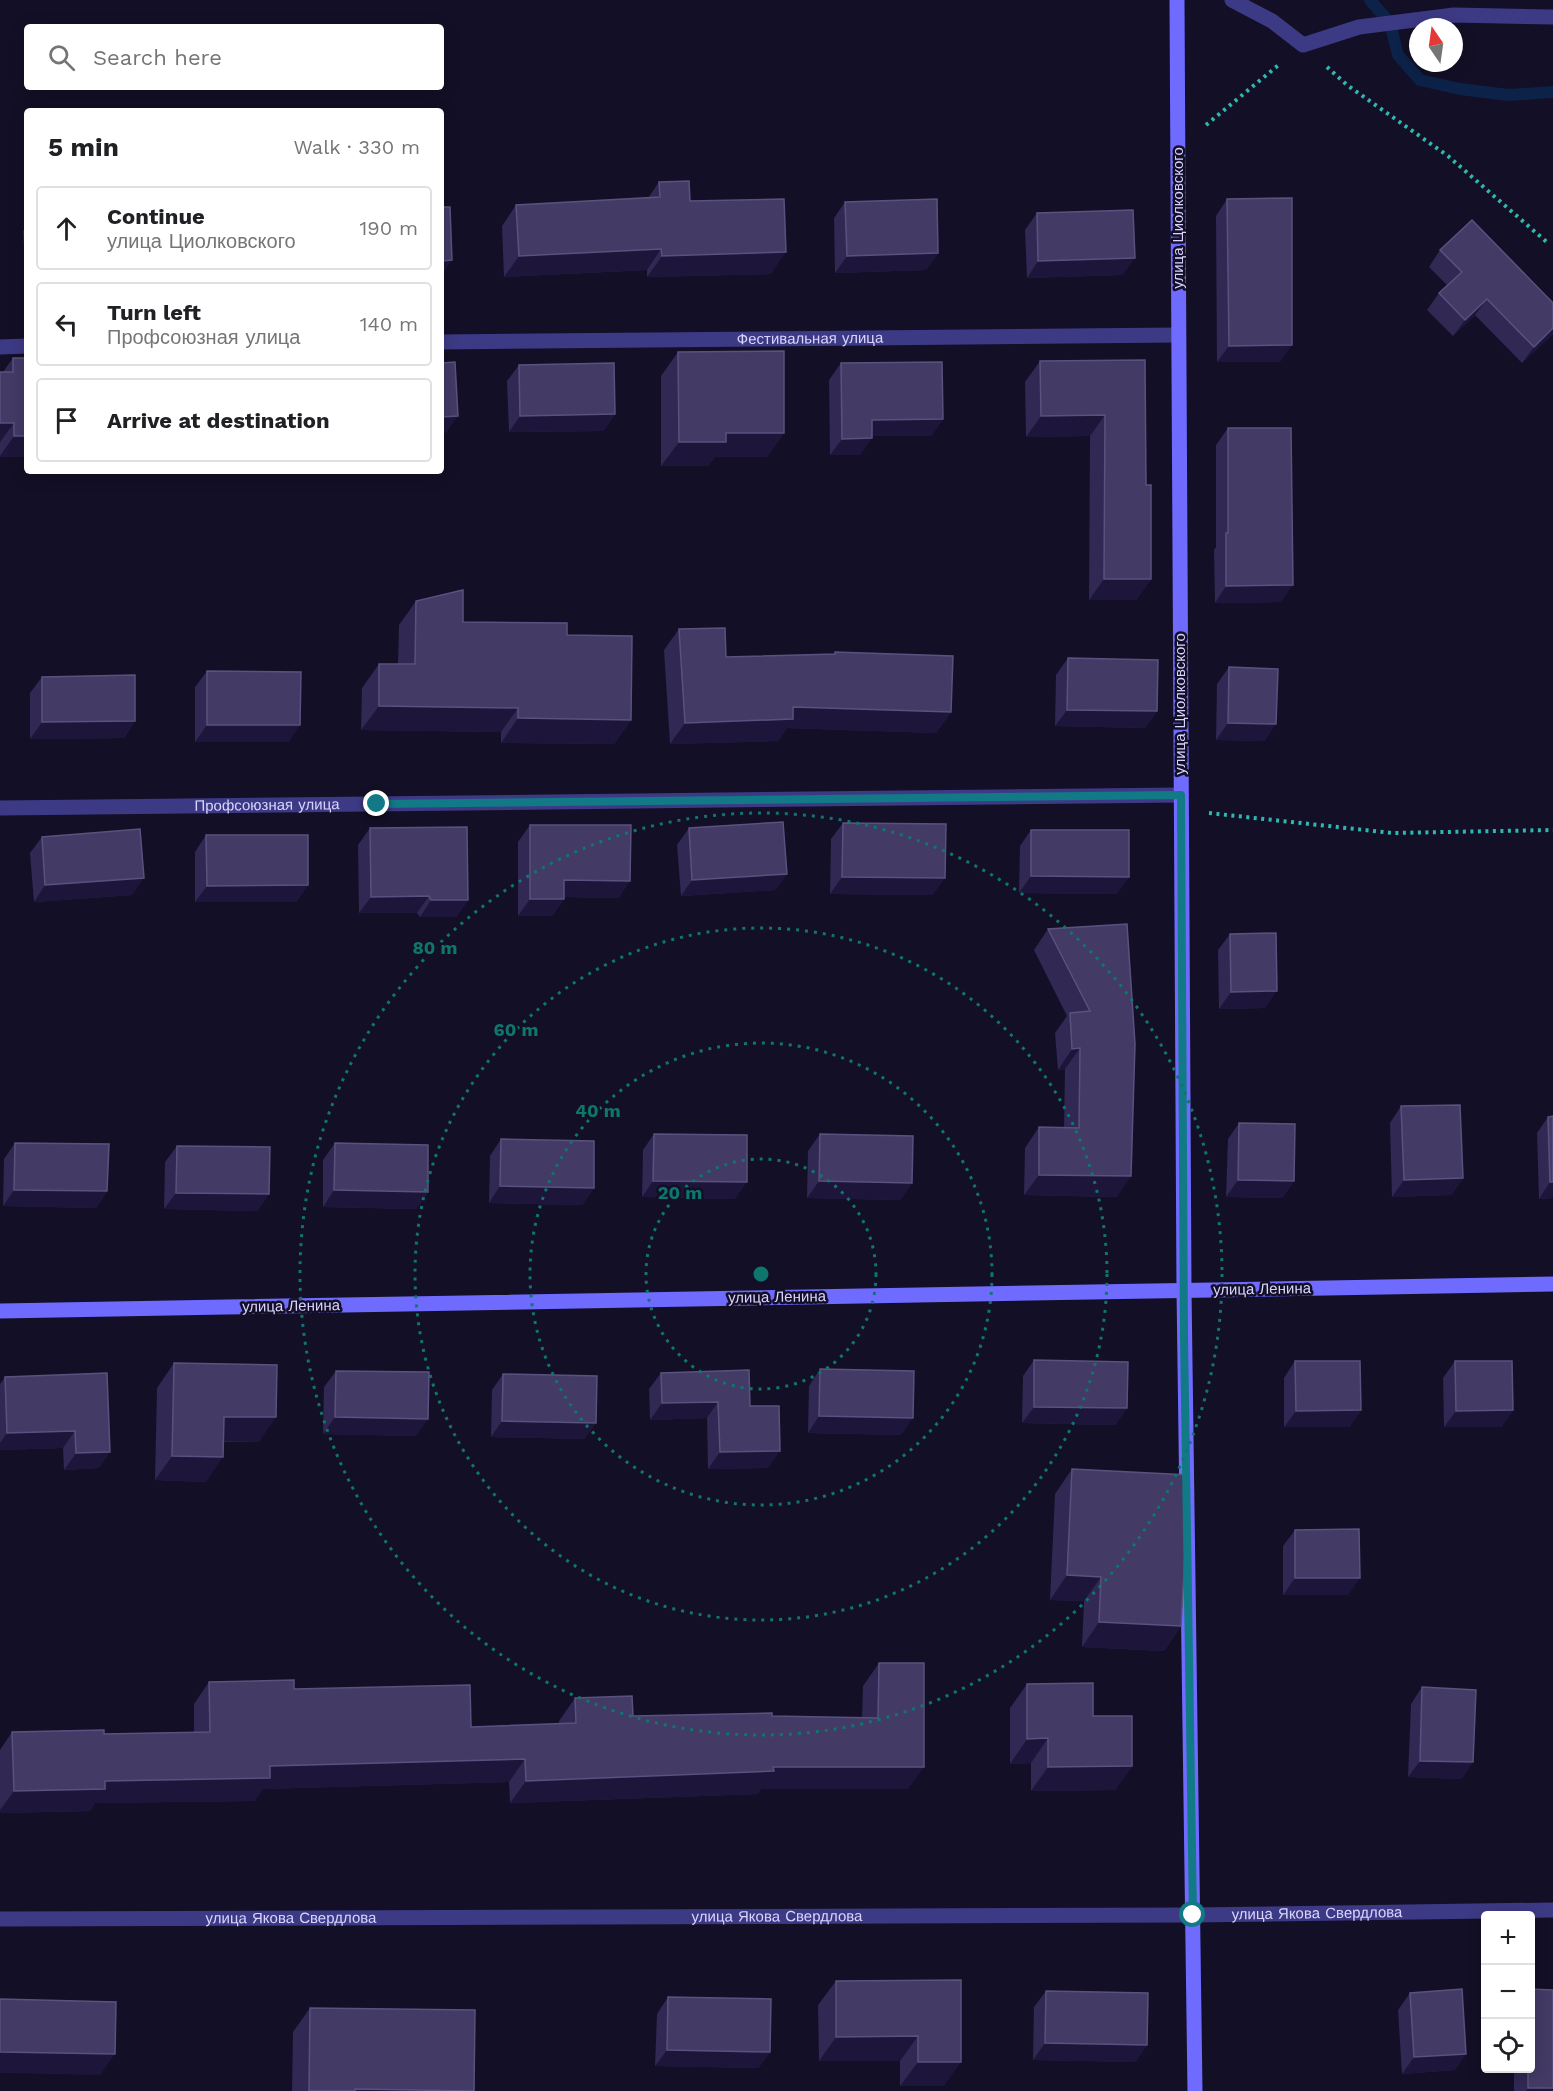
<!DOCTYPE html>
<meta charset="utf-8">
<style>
:root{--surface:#fff;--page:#f2f2f2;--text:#202124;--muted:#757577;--line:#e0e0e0}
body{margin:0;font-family:"Work Sans",sans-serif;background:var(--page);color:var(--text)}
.controls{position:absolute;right:18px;bottom:18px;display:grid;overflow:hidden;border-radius:6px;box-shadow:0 3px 15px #0003}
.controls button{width:54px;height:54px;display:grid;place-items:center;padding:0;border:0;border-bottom:2px solid var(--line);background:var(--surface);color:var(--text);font:30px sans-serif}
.compass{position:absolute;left:1409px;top:18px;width:54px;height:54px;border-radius:50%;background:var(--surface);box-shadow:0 3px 15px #0003;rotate:347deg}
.stop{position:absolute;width:18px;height:18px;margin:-14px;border:4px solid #127987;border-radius:50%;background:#fff}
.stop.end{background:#127987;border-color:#fff;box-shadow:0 2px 6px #0008}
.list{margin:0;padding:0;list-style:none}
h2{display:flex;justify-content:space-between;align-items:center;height:78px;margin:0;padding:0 24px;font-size:26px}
h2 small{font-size:20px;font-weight:400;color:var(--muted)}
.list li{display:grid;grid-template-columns:39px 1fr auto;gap:18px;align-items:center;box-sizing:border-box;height:84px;margin:0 12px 12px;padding:0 12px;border:2px solid var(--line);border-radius:6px}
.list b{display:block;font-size:22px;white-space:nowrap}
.list p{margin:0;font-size:20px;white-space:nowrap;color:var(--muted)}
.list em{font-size:20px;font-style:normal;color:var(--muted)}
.icon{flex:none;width:33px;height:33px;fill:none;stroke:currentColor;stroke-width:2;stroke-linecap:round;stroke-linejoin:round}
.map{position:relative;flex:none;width:1553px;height:2091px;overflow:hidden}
.search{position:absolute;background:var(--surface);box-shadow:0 3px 15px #0003;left:24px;top:24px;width:420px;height:66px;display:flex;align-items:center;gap:15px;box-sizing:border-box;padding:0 21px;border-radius:6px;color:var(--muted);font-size:22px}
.panel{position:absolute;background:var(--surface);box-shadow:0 3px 15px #0003;left:24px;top:108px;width:420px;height:366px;border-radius:6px}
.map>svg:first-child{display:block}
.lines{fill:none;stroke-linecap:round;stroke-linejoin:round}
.stream{stroke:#0c2248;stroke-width:12}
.path{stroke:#2fb8b0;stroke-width:4;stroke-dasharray:3 4.5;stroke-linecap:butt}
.street{stroke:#3d3a85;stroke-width:15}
.secondary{stroke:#6f6bff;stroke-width:15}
.wall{fill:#312854}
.shaded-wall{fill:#1d163a}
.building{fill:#433a66;stroke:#5a527e;stroke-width:1.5}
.route{stroke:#127987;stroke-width:8}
.ring{fill:none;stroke:#0f766e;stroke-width:3;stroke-dasharray:3 6}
.labels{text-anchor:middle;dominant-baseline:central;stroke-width:5;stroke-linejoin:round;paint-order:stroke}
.street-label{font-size:15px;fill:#d9d4ff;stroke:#130f26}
.centre{fill:#0f766e;stroke:#130f26;stroke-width:3}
.ring-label{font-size:18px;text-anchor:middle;font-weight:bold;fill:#0f766e;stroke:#130f26;stroke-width:5;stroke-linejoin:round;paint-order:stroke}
</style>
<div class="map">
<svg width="1553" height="2091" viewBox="0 0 1553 2091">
<rect width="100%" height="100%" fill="#130f26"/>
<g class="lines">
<polyline class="stream" points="1370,0 1390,23 1398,55 1420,80 1460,89 1508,95 1553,92"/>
<g class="path">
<polyline points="1327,67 1347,85 1448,156 1549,244"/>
<polyline points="1206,125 1281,63"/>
<polyline points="1209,813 1392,833 1553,830"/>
</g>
<g class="street">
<polyline points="1232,0 1272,21 1303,45 1359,27 1454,15 1553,17"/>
<path id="s1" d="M441,342L1178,335"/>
<polyline points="0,347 27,346"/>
<path id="s2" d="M0,808L1181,795"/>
<path id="s3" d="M0,1919L1193,1915L1553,1910"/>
</g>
<g class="secondary">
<polyline points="1177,0 1184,1290 1195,2091"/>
<polyline points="0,1311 1553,1284"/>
</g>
</g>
<g class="wall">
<polygon points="659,182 690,201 771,274 647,277 647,270 504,277 502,226 516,205 648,198"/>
<polygon points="1227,199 1280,362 1217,362 1216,216"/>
<polygon points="845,202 938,253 926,270 835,273 834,218"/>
<polygon points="1037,213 1123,275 1027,278 1025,230"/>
<polygon points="27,225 27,284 26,284 23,231"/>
<polygon points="1440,250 1553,334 1522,363 1475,315 1453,336 1427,310 1439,293 1447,285 1429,267"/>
<polygon points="678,352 784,433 767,457 715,457 708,466 661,466 661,376"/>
<polygon points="13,358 27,457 0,457 0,372 3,372"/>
<polygon points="1145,360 1146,485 1151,579 1136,600 1089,600 1090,436 1026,437 1025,382 1040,361"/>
<polygon points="841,363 943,419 931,436 872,436 860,455 830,455 829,380"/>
<polygon points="519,365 615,414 603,431 509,432 507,381"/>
<polygon points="1228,428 1281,602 1215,603 1214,550 1216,547 1216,445"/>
<polygon points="416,601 463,622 567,635 631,720 614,744 501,743 501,732 361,730 362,688 379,664 398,664 399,625"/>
<polygon points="679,629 726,657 834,654 835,652 951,712 936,733 787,728 778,741 670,744 664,650"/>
<polygon points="1068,658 1157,711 1145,728 1055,726 1056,675"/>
<polygon points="1229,667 1265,741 1216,740 1217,684"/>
<polygon points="207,671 289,742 195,742 195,687"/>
<polygon points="42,677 135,721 124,738 30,739 30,693"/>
<polygon points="843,823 933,895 830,894 831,839"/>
<polygon points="530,825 619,898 564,897 564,899 552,916 518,916 518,842"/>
<polygon points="370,828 468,900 456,917 420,917 417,913 359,913 358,845"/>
<polygon points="689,828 787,874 775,890 681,896 677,845"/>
<polygon points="1031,830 1117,894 1019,893 1020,846"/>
<polygon points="206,835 308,885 296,902 195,902 195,852"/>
<polygon points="42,837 132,895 34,902 30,853"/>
<polygon points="1127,924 1117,1197 1024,1195 1025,1148 1039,1127 1064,1128 1065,1069 1058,1070 1055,1033 1067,1016 1034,950 1048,929"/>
<polygon points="1230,934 1265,1008 1219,1009 1218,950"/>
<polygon points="1401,1106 1463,1178 1451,1195 1392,1197 1390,1123"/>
<polygon points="1548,1117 1553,1198 1539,1199 1537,1133"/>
<polygon points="1239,1123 1294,1181 1282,1198 1226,1197 1228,1139"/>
<polygon points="654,1134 735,1199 642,1197 643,1150"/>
<polygon points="820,1134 912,1183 900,1200 807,1198 808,1151"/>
<polygon points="501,1139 594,1188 582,1205 489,1203 490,1156"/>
<polygon points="15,1143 107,1191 96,1208 3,1206 4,1159"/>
<polygon points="335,1143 428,1192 416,1209 323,1207 323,1160"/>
<polygon points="177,1146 269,1194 257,1211 164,1209 165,1162"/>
<polygon points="1034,1360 1127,1408 1115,1425 1022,1423 1023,1376"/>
<polygon points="1295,1361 1361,1410 1349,1427 1284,1427 1284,1378"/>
<polygon points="1455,1361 1513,1410 1501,1427 1444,1427 1443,1378"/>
<polygon points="174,1363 259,1442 224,1442 206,1482 155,1480 157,1388"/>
<polygon points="820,1369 901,1435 808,1433 809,1386"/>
<polygon points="336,1371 416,1436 323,1434 324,1387"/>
<polygon points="107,1373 99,1468 64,1470 63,1448 0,1450 0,1384 5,1377"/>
<polygon points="661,1373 750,1406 768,1468 708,1469 707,1418 650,1420 649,1389"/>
<polygon points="503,1374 596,1423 584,1439 491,1437 492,1390"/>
<polygon points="1072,1469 1181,1626 1164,1651 1082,1647 1084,1601 1050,1600 1055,1494"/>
<polygon points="1295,1530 1348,1595 1283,1595 1283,1546"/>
<polygon points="879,1663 908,1789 761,1789 758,1794 510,1803 509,1782 263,1789 254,1801 95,1803 90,1811 0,1813 0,1750 12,1732 104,1734 194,1732 194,1704 209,1682 294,1689 471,1727 559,1724 559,1721 575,1698 633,1716 862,1718 863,1686"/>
<polygon points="1027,1684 1093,1716 1132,1766 1115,1790 1031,1791 1031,1763 1010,1764 1010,1708"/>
<polygon points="1422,1687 1462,1779 1408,1777 1411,1704"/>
<polygon points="961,1980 944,2086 900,2086 900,2061 819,2061 818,2005 836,1981"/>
<polygon points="1046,1991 1136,2062 1033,2060 1034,2007"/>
<polygon points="1410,1993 1455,2070 1402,2074 1398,2010"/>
<polygon points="668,1997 770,2052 758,2068 655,2066 657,2014"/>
<polygon points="310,2008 474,2091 292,2091 293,2032"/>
<polygon points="1514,2068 1530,2068 1553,2091 1514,2091"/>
</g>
<g class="shaded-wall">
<polygon points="661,249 647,270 504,277 519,256"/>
<polygon points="786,252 771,274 647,277 662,256"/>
<polygon points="938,253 926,270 835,273 847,256"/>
<polygon points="1135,258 1123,275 1027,278 1038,261"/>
<polygon points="452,260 441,276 441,261"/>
<polygon points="1487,299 1475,315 1453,336 1465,320"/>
<polygon points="1553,328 1553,334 1522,363 1534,347"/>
<polygon points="1292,345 1280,362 1217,362 1229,346"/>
<polygon points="615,414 603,431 509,432 520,416"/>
<polygon points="1105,415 1090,436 1026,437 1041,416"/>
<polygon points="458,416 446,433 441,433 441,417"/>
<polygon points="943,419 931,436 860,436 872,420"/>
<polygon points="0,423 14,423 0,442"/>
<polygon points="726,433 784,433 767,457 715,457 708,466 661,466 679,442"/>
<polygon points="14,436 27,436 27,457 0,457 0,456"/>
<polygon points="872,438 860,455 830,455 842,439"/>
<polygon points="1104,579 1151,579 1136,600 1089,600"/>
<polygon points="1293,585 1281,602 1215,603 1226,586"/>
<polygon points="379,706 518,708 501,732 361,730"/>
<polygon points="793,707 951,712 936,733 787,728 778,741 670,744 685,723"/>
<polygon points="1067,710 1157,711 1145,728 1055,726"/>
<polygon points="518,718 631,720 614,744 501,743"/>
<polygon points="135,721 124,738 30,739 42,722"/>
<polygon points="1228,723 1276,724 1265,741 1216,740"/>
<polygon points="207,725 300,725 289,742 195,742"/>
<polygon points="787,874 775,890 681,896 692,880"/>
<polygon points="1031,876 1129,877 1117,894 1019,893"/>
<polygon points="842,877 945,878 933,895 830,894"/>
<polygon points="144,878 132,895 34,902 45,885"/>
<polygon points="564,880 630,881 619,898 552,897"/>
<polygon points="308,885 296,902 195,902 207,886"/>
<polygon points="429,896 417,913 359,913 371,897"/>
<polygon points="530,899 564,899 552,916 518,916"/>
<polygon points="431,900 468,900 456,917 420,917"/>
<polygon points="1277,991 1265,1008 1219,1009 1231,992"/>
<polygon points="1080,1048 1065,1069 1058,1070 1072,1049"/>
<polygon points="1039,1175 1131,1176 1117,1197 1024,1195"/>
<polygon points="1463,1178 1451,1195 1392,1197 1404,1180"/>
<polygon points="1238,1180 1294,1181 1282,1198 1226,1197"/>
<polygon points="653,1181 747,1182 735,1199 642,1197"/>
<polygon points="819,1181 912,1183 900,1200 807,1198"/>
<polygon points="1550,1182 1553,1182 1553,1198 1539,1199"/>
<polygon points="500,1186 594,1188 582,1205 489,1203"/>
<polygon points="14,1190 107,1191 96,1208 3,1206"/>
<polygon points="334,1190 428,1192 416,1209 323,1207"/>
<polygon points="176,1193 269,1194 257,1211 164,1209"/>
<polygon points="718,1402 707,1418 650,1420 662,1403"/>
<polygon points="1034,1407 1127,1408 1115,1425 1022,1423"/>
<polygon points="1361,1410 1349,1427 1284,1427 1296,1411"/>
<polygon points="1513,1410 1501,1427 1444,1427 1456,1411"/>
<polygon points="819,1416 913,1418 901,1435 808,1433"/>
<polygon points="224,1417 276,1417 259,1442 207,1441"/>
<polygon points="335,1417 428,1419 416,1436 323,1434"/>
<polygon points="502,1421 596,1423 584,1439 491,1437"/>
<polygon points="75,1431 63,1448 0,1450 0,1443 7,1433"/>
<polygon points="780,1451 768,1468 708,1469 720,1452"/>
<polygon points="110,1452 99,1468 64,1470 76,1453"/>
<polygon points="172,1456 223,1457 206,1482 155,1480"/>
<polygon points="1067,1575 1101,1577 1084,1601 1050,1600"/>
<polygon points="1295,1578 1360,1578 1348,1595 1283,1595"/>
<polygon points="1099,1622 1181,1626 1164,1651 1082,1647"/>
<polygon points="1048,1738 1031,1763 1010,1764 1027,1739"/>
<polygon points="525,1759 509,1782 263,1789 254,1801 95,1803 90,1811 0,1813 0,1810 14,1791 105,1781 270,1766"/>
<polygon points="1420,1761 1473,1762 1462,1779 1408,1777"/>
<polygon points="1132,1766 1115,1790 1031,1791 1048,1767"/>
<polygon points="773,1767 924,1767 908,1789 761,1789 758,1794 510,1803 526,1781"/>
<polygon points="918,2036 900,2061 819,2061 836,2037"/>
<polygon points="1045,2043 1147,2045 1136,2062 1033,2060"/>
<polygon points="667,2050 770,2052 758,2068 655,2066"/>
<polygon points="0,2052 115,2054 100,2075 0,2073"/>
<polygon points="1466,2054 1455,2070 1402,2074 1414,2057"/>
<polygon points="918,2062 961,2062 944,2086 900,2086"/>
<polygon points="1528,2088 1553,2088 1553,2091 1526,2091"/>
<polygon points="355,2089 471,2091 354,2091"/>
</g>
<g class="building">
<polygon points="689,181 690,201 784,199 786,252 662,256 661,249 519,256 516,205 660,197 659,182"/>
<polygon points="1292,198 1292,345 1229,346 1227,199"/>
<polygon points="937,199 938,253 847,256 845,202"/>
<polygon points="441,207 450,207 452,260 441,261"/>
<polygon points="1133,210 1135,258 1038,261 1037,213"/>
<polygon points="1472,220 1553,303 1553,328 1534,347 1487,299 1465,320 1439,293 1462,272 1440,250"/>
<polygon points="784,351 784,433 726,433 726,442 679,442 678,352"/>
<polygon points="13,358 27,358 27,436 14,436 14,423 0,423 0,372 13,372"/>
<polygon points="1145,360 1146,485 1151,485 1151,579 1104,579 1105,415 1041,416 1040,361"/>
<polygon points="455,362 458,416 441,417 441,363"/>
<polygon points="942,362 943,419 872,420 872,438 842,439 841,363"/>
<polygon points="614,363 615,414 520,416 519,365"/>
<polygon points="1228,428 1291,428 1293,585 1226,586 1226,533 1228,533"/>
<polygon points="463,590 463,622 567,623 567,635 632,636 631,720 518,718 518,708 379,706 379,664 415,664 416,601"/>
<polygon points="725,628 726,657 835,654 835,652 953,656 951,712 793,707 793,719 685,723 679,629"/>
<polygon points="1068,658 1158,660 1157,711 1067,710"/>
<polygon points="1229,667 1278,669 1276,724 1228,723"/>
<polygon points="207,671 301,672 300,725 207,725"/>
<polygon points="135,675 135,721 42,722 42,677"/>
<polygon points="783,822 787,874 692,880 689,828"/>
<polygon points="843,823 946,824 945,878 842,877"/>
<polygon points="530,825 631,825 630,881 564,880 564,899 530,899"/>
<polygon points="467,827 468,900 431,900 429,896 371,897 370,828"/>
<polygon points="140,829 144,878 45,885 42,837"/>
<polygon points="1031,830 1129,830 1129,877 1031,876"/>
<polygon points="206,835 308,835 308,885 207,886"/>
<polygon points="1127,924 1135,1044 1131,1176 1039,1175 1039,1127 1079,1128 1080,1048 1072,1049 1070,1013 1090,1011 1048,929"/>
<polygon points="1276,933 1277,991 1231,992 1230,934"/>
<polygon points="1460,1105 1463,1178 1404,1180 1401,1106"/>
<polygon points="1553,1116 1553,1182 1550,1182 1548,1117"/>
<polygon points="1239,1123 1295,1124 1294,1181 1238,1180"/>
<polygon points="654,1134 747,1135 747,1182 653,1181"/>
<polygon points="820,1134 913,1136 912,1183 819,1181"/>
<polygon points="501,1139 594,1141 594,1188 500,1186"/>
<polygon points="15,1143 109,1144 107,1191 14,1190"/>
<polygon points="335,1143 428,1145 428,1192 334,1190"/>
<polygon points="177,1146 270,1147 269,1194 176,1193"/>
<polygon points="1034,1360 1128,1362 1127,1408 1034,1407"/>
<polygon points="1295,1361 1360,1361 1361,1410 1296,1411"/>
<polygon points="1455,1361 1512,1361 1513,1410 1456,1411"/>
<polygon points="174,1363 277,1365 276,1417 224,1417 223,1457 172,1456"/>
<polygon points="820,1369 914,1371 913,1418 819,1416"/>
<polygon points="749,1370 750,1406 779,1406 780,1451 720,1452 718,1402 662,1403 661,1373"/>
<polygon points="336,1371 429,1372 428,1419 335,1417"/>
<polygon points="107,1373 110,1452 76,1453 75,1431 7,1433 5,1377"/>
<polygon points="503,1374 597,1376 596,1423 502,1421"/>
<polygon points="1072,1469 1189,1475 1181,1626 1099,1622 1101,1577 1067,1575"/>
<polygon points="1359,1529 1360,1578 1295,1578 1295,1530"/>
<polygon points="879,1663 924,1663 924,1767 773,1767 774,1771 526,1781 525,1759 270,1766 270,1778 105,1781 105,1789 14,1791 12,1732 104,1730 104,1734 210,1732 209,1682 294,1680 294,1689 470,1685 471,1727 576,1723 575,1698 632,1696 633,1716 772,1713 772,1716 878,1718"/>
<polygon points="1093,1683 1093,1716 1132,1716 1132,1766 1048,1767 1048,1738 1027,1739 1027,1684"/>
<polygon points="1422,1687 1476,1690 1473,1762 1420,1761"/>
<polygon points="961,1980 961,2062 918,2062 918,2036 836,2037 836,1981"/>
<polygon points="1462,1989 1466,2054 1414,2057 1410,1993"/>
<polygon points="1530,1989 1553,1990 1553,2088 1528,2088 1528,2068 1530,2068"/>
<polygon points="1046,1991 1148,1993 1147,2045 1045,2043"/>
<polygon points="668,1997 771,1999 770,2052 667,2050"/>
<polygon points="0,1999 116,2002 115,2054 0,2052"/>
<polygon points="310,2008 475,2010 474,2091 355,2089 355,2091 309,2091"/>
</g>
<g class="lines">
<polyline class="route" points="377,804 1181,795 1184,1337 1193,1915"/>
</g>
<g class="ring">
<circle cx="761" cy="1274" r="115"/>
<circle cx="761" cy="1274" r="231"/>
<circle cx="761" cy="1274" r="346"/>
<circle cx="761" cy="1274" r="461"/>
</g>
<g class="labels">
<g class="street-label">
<text transform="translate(1178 218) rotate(-90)">улица Циолковского</text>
<text stroke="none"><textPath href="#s1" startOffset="369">Фестивальная улица</textPath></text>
<text transform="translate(1180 704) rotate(-90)">улица Циолковского</text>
<text stroke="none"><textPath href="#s2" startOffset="267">Профсоюзная улица</textPath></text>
<text transform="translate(1262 1289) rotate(-1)">улица Ленина</text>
<text transform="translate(777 1297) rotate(-1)">улица Ленина</text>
<text transform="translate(291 1306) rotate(-1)">улица Ленина</text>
<text stroke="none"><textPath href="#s3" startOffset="1317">улица Якова Свердлова</textPath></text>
<text stroke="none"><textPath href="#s3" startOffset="777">улица Якова Свердлова</textPath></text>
<text stroke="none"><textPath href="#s3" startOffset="291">улица Якова Свердлова</textPath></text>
</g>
</g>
<circle cx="761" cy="1274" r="9" class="centre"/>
<g class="ring-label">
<text x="435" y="954">80 m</text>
<text x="516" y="1036">60 m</text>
<text x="598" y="1117">40 m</text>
<text x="680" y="1199">20 m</text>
</g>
</svg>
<div class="controls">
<button>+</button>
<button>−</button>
<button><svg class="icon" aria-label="locate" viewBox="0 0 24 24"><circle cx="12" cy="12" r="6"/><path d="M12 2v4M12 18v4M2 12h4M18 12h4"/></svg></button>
</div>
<svg class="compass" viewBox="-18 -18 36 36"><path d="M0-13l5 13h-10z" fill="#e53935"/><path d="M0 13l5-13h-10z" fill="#757577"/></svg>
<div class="stop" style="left:1193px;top:1915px"></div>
<div class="stop end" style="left:377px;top:804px"></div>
<div class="search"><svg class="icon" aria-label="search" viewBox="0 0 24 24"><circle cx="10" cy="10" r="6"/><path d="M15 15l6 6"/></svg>Search here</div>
<section class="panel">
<h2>5 min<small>Walk · 330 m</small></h2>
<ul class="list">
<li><svg class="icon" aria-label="ahead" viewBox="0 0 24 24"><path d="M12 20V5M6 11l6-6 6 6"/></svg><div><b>Continue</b><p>улица Циолковского</p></div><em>190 m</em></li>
<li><svg class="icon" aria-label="left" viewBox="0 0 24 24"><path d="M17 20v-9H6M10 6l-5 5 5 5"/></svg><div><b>Turn left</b><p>Профсоюзная улица</p></div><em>140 m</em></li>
<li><svg class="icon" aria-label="arrive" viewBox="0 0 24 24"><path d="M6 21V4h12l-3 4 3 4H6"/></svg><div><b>Arrive at destination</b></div></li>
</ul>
</section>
</div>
